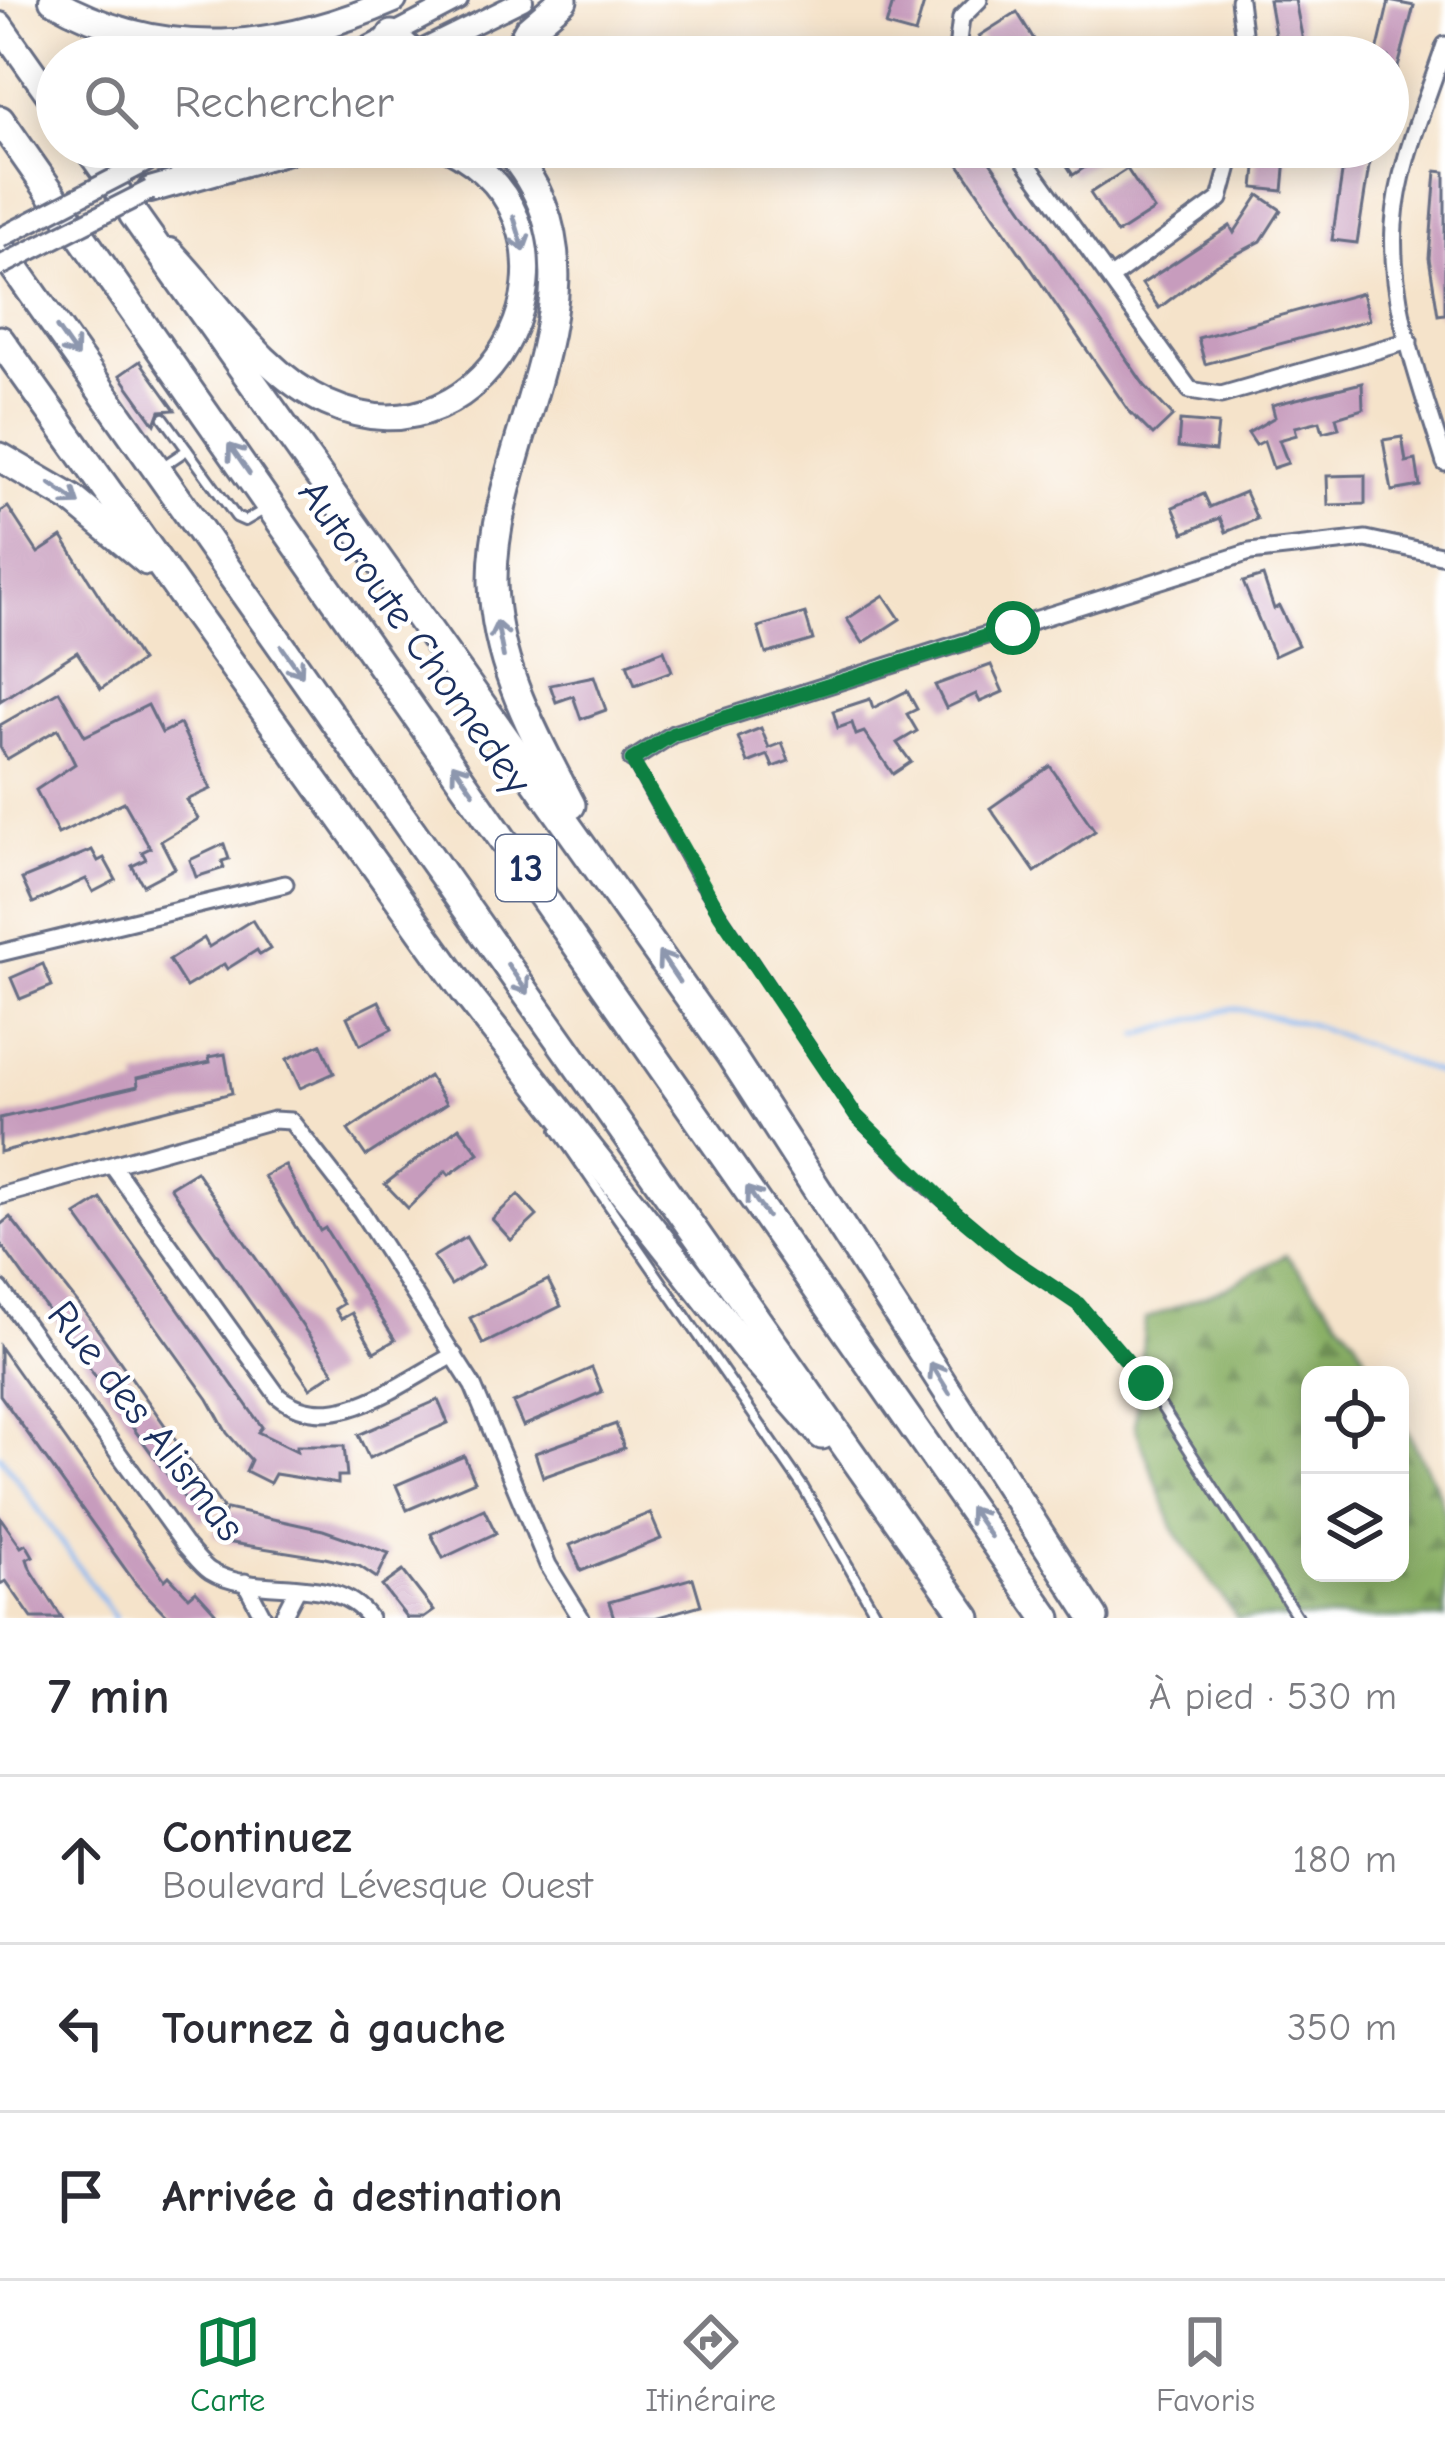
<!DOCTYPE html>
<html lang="fr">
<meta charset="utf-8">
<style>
:root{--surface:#fff;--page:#f7f7f7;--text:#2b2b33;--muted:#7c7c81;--line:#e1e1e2;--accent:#0b8043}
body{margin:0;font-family:"Comic Neue",sans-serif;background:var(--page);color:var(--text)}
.controls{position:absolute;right:36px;bottom:36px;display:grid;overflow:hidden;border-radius:24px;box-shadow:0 6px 30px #0003}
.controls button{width:108px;height:108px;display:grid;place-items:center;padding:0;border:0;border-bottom:3px solid var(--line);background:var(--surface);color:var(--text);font:60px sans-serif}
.stop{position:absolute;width:36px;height:36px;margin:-27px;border:9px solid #0b8043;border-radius:50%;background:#fff}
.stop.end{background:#0b8043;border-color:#fff;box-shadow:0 3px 12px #0008}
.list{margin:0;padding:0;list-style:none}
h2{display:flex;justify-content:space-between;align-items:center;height:156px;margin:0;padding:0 48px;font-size:51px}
h2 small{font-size:39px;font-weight:400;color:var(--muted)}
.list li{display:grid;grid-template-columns:78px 1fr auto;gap:36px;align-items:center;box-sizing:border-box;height:168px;padding:0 48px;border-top:3px solid var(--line)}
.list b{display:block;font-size:45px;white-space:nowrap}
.list p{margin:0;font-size:39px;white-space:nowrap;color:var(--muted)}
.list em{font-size:39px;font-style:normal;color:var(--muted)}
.icon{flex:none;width:66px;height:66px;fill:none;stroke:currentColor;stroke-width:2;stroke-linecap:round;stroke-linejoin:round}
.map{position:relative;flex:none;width:1445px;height:1618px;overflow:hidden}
.search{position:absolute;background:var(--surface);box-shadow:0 6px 30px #0003;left:36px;right:36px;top:36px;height:132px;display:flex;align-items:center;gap:30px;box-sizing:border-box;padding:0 42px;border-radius:66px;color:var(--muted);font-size:45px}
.sheet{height:660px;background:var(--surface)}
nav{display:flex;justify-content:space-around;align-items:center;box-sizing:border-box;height:168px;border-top:3px solid var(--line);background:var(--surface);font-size:33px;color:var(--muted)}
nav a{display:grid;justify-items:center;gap:6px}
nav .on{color:var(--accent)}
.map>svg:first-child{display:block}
.forest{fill:url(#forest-firs);stroke:#527062;stroke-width:3}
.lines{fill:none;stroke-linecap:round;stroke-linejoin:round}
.stream{stroke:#85b6f1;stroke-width:4.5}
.building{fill:#c79cbd}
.service-casing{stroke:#676e84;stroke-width:14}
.minor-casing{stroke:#676e84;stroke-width:21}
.tertiary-casing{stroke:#676e84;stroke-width:24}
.primary-casing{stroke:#676e84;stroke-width:30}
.motorway-casing{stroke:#676e84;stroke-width:33}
.service{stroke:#fff;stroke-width:8}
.minor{stroke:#fff;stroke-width:15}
.tertiary{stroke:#fff;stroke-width:18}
.primary{stroke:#fff;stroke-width:24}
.motorway{stroke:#fff;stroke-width:27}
.tertiary-bridge-casing{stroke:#676e84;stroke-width:24;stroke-linecap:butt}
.tertiary-bridge{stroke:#fff;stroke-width:18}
.oneway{stroke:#8d97ae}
.route{stroke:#0b8043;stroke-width:15}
.labels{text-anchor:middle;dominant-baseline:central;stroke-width:9;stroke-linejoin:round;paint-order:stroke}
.shield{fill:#fff;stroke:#5f6d8e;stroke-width:3}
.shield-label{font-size:39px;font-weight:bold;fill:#1b2f5e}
.street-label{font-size:42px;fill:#1b2f5e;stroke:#fff}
</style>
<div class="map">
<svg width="1445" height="1618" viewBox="0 0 1445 1618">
<defs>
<pattern id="forest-firs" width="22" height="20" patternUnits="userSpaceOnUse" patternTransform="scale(3)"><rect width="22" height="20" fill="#8ab066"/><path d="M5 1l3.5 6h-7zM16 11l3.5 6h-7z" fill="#709057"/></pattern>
</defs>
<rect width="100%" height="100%" fill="#fff"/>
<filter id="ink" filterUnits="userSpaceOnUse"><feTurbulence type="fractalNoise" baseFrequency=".00833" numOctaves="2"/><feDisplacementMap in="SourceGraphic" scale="24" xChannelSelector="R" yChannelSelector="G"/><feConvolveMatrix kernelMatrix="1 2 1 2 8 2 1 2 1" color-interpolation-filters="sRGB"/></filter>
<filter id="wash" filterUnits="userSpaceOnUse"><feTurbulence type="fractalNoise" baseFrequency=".004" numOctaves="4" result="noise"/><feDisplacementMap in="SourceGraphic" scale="48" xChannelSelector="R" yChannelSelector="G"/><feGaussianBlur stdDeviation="2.7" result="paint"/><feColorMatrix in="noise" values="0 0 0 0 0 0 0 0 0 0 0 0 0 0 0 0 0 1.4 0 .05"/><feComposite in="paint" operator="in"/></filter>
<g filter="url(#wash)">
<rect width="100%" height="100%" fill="#f5e3ca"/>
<polygon class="forest" points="1286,1255 1356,1339 1376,1375 1310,1375 1310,1573 1400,1573 1400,1419 1435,1483 1445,1514 1445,1618 1237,1618 1175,1532 1135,1426 1145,1319 1227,1287"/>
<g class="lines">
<g class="stream">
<polyline points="1138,1035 1233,1008 1313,1025 1445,1076"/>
<polyline points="0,1455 115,1618"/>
</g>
</g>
<g id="blocks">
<g class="building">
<polygon points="894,0 925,0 915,34 886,26"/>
<polygon points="1269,0 1295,0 1306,57 1279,57"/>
<polygon points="1389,1 1414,6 1391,94 1388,57 1376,57"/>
<polygon points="1017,12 1045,57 992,57 979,36"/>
<polygon points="947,147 980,147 1145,386 1173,416 1153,435 1129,411"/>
<polygon points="1055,147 1116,147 1073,175"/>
<polygon points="1258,147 1287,147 1283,191 1254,188"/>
<polygon points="1346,147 1372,147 1357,243 1332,240"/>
<polygon points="1127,169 1154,210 1117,234 1090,193"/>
<polygon points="1436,171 1445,172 1445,314 1438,315 1429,258"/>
<polygon points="1259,195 1281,210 1261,241 1214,266 1159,308 1142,284 1230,226 1234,233"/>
<polygon points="1362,293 1369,320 1205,364 1198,338"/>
<polygon points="140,361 175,410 160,411 155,424 120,375"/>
<polygon points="1362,383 1363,409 1336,417 1339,428 1323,432 1320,421 1295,427 1297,435 1279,440 1288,463 1273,468 1264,441 1256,445 1248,433 1275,417 1272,405"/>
<polygon points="1180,421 1218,424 1215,451 1178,447"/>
<polygon points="1402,437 1406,462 1416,460 1420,486 1392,491 1383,440"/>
<polygon points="1365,475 1365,504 1328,505 1327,476"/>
<polygon points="1245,492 1257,519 1226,532 1220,518 1184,533 1173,507 1204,494 1210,507"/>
<polygon points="8,507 38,553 62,537 141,661 101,689 77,652 0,701 0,512"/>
<polygon points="1263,576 1274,609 1279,606 1298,645 1274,656 1243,582"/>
<polygon points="884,595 900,619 863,643 847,619"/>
<polygon points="805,613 813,640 766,654 758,627"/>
<polygon points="664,650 672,671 635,685 627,664"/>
<polygon points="991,665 1003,692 980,702 976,694 946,708 935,685"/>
<polygon points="594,676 606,710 581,719 573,696 556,702 550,685"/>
<polygon points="59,691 85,736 148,705 162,733 180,724 211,789 187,800 198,819 161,841 175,868 143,885 132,866 146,859 142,852 150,848 124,802 58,834 36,790 75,764 58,729 7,759 0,747 0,725"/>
<polygon points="907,691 917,709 907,714 917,731 897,743 911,762 893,774 864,732 856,735 852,723 838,728 833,711 870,699 873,708"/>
<polygon points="761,728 769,748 782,743 789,761 773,767 768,755 748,763 738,737"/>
<polygon points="1050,766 1095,831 1035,872 990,808"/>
<polygon points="224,844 229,859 222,861 224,868 196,877 190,860"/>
<polygon points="92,850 98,861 104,858 116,880 93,892 86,879 33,903 22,879"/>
<polygon points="252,920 270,949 260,955 257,950 227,969 224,964 186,987 169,960 204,938 209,947"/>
<polygon points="43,964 52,986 20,999 11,978"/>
<polygon points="379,1001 392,1029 360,1045 347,1017"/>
<polygon points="321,1044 334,1073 300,1088 287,1059"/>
<polygon points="225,1054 232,1093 0,1152 0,1118 138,1086 137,1078 210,1062 209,1057"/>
<polygon points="429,1076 446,1104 366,1156 348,1130"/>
<polygon points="459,1127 479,1153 449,1175 446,1171 408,1208 385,1184"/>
<polygon points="285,1165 320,1231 325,1228 395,1340 374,1352 352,1313 341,1319 335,1309 343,1304 264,1176"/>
<polygon points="196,1171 334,1372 310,1388 170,1187"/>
<polygon points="518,1195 537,1216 511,1240 492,1219"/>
<polygon points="101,1199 262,1427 258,1432 297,1451 297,1446 344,1446 347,1476 338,1476 338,1484 275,1474 270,1483 246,1471 251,1460 227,1433 208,1399 76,1215"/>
<polygon points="10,1217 90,1319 223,1508 201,1521 82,1358 0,1243 0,1225"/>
<polygon points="466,1237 483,1265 451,1285 433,1257"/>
<polygon points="548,1280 561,1306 483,1344 470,1318"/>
<polygon points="0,1347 165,1580 169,1576 189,1597 196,1591 215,1612 208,1618 169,1618 136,1584 0,1395"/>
<polygon points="592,1368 602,1392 523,1426 513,1403"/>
<polygon points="438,1400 448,1423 369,1458 358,1435"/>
<polygon points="616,1424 624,1448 543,1477 535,1453"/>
<polygon points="464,1456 475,1481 407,1510 396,1485"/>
<polygon points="227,1509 323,1530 389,1553 377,1578 359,1566 325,1558 226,1542 213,1535"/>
<polygon points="484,1509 496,1533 443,1558 431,1534"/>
<polygon points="650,1513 661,1539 581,1571 570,1545"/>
<polygon points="0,1517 21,1547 26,1544 33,1556 27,1559 30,1568 62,1618 32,1618 6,1581 0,1584"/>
<polygon points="403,1571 434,1611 424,1618 407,1618 382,1586"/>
<polygon points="693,1578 701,1605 655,1618 614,1618 609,1602"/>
</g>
</g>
</g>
<g filter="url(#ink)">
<use href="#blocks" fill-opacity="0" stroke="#676e84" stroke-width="3"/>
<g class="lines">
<defs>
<g id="service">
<polyline points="164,418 236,517 245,521 264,510"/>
<polyline points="163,466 187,450"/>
<polyline points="632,761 695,875 856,1116 928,1189 1011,1259 1078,1304 1146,1383 1298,1618"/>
<polyline points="557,1130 803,1487 878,1618"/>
</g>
<g id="minor">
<polyline points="1239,0 1246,57"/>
<path d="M1445,45C1426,103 1398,164 1394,225C1389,306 1422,387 1445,463"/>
<polyline points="956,57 961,18 979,0"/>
<polyline points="1015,147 1190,390 1221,395 1409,341"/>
<polyline points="1111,278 1220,199 1234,147"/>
<polyline points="632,760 673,734 1250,552 1366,539 1445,556"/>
<polyline points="0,953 285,884"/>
<path d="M114,1168L278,1396C333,1440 401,1382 454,1355"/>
<polyline points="0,1196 273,1120 291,1121 361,1211 473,1386 548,1565 581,1618"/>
<path d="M0,1289L184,1544C192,1552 201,1565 210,1571C257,1600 335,1570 369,1618"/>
<polyline points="245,1582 264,1618"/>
<polyline points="282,1618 297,1589"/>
</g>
<g id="tertiary">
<polyline points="349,57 458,0"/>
<polyline points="407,57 523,0"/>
<polyline points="152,159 175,147"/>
<polyline points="180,173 231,147"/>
</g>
<g id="primary">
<path d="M52,0C164,64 281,49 394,0"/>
<polyline points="0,25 57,106"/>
<polyline points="86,147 137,218"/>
<polyline points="150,190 302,147"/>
<path d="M170,251C220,302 259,372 327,403C493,479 612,230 447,147"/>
</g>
<g id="motorway">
<polyline points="392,35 416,57"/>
<polyline points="513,57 528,30 563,0"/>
<polyline points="0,120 1047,1618"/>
<path d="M506,147C624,279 491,433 493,583C495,666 534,733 571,805"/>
<polyline points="133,214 731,1056 1094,1618"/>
<polyline points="0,247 967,1618"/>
<polyline points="0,340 466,993 748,1351 822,1435"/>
<polyline points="0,457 72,499 147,561"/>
</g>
</defs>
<use href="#service" class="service-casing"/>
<use href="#minor" class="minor-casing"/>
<use href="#tertiary" class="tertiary-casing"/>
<use href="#primary" class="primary-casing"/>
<use href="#motorway" class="motorway-casing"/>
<use href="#service" class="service"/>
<use href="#minor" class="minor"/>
<use href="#tertiary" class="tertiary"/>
<use href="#primary" class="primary"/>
<use href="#motorway" class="motorway"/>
<defs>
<g id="tertiary-bridge">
<polyline points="0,238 152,159"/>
<polyline points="0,266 150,190"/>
</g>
</defs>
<use href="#tertiary-bridge" class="tertiary-bridge-casing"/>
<use href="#tertiary-bridge" class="tertiary-bridge"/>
</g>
<defs><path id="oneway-shaft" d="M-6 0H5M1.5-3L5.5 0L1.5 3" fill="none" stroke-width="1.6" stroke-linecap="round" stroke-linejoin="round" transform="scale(3)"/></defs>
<g class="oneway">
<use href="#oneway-shaft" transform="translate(519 234) rotate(73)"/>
<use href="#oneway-shaft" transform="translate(67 342) rotate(55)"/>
<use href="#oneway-shaft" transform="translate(239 459) rotate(-125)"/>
<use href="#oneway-shaft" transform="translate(65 494) rotate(35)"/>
<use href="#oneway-shaft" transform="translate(500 639) rotate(-101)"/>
<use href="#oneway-shaft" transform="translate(292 661) rotate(55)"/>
<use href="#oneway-shaft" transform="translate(463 778) rotate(-125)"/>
<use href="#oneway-shaft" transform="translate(669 967) rotate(-124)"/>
<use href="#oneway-shaft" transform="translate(518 979) rotate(55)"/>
<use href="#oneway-shaft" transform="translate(757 1202) rotate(-125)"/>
<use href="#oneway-shaft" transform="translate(940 1378) rotate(-122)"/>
<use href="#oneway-shaft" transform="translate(980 1522) rotate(-125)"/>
</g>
</g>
<g class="lines" filter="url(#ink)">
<polyline class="route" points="1013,628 673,734 632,760 720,914 856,1116 956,1213 1011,1259 1078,1304 1146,1383"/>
</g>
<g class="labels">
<rect class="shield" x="496" y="835" width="60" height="66" rx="9"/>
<g class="shield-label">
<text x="526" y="868">13</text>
</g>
<g class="street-label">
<text transform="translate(415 637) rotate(55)">Autoroute Chomedey</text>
<text transform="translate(146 1421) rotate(52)">Rue des Alismas</text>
</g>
</g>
</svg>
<div class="controls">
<button><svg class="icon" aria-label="locate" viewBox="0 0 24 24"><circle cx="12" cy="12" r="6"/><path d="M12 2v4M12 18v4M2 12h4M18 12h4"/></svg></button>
<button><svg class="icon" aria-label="layers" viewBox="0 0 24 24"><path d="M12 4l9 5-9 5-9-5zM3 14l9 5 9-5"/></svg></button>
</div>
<div class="stop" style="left:1013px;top:628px"></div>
<div class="stop end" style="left:1146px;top:1383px"></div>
<div class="search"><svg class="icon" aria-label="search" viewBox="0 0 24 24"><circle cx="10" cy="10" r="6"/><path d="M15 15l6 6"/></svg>Rechercher</div>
</div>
<section class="sheet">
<h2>7 min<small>À pied · 530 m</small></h2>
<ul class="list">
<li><svg class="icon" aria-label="ahead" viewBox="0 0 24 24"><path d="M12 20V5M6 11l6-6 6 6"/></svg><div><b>Continuez</b><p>Boulevard Lévesque Ouest</p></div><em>180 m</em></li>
<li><svg class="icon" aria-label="left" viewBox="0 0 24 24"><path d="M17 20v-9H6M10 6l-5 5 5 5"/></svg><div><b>Tournez à gauche</b></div><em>350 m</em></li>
<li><svg class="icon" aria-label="arrive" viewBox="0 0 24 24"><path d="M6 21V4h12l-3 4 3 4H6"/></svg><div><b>Arrivée à destination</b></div></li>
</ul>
</section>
<nav>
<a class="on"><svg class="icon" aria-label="map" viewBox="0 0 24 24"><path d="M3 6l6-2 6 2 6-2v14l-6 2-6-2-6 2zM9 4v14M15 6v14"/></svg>Carte</a>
<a><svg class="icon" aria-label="directions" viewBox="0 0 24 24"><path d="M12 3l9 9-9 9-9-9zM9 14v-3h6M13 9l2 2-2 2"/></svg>Itinéraire</a>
<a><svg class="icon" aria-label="saved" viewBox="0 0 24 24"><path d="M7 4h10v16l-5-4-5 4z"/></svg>Favoris</a>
</nav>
